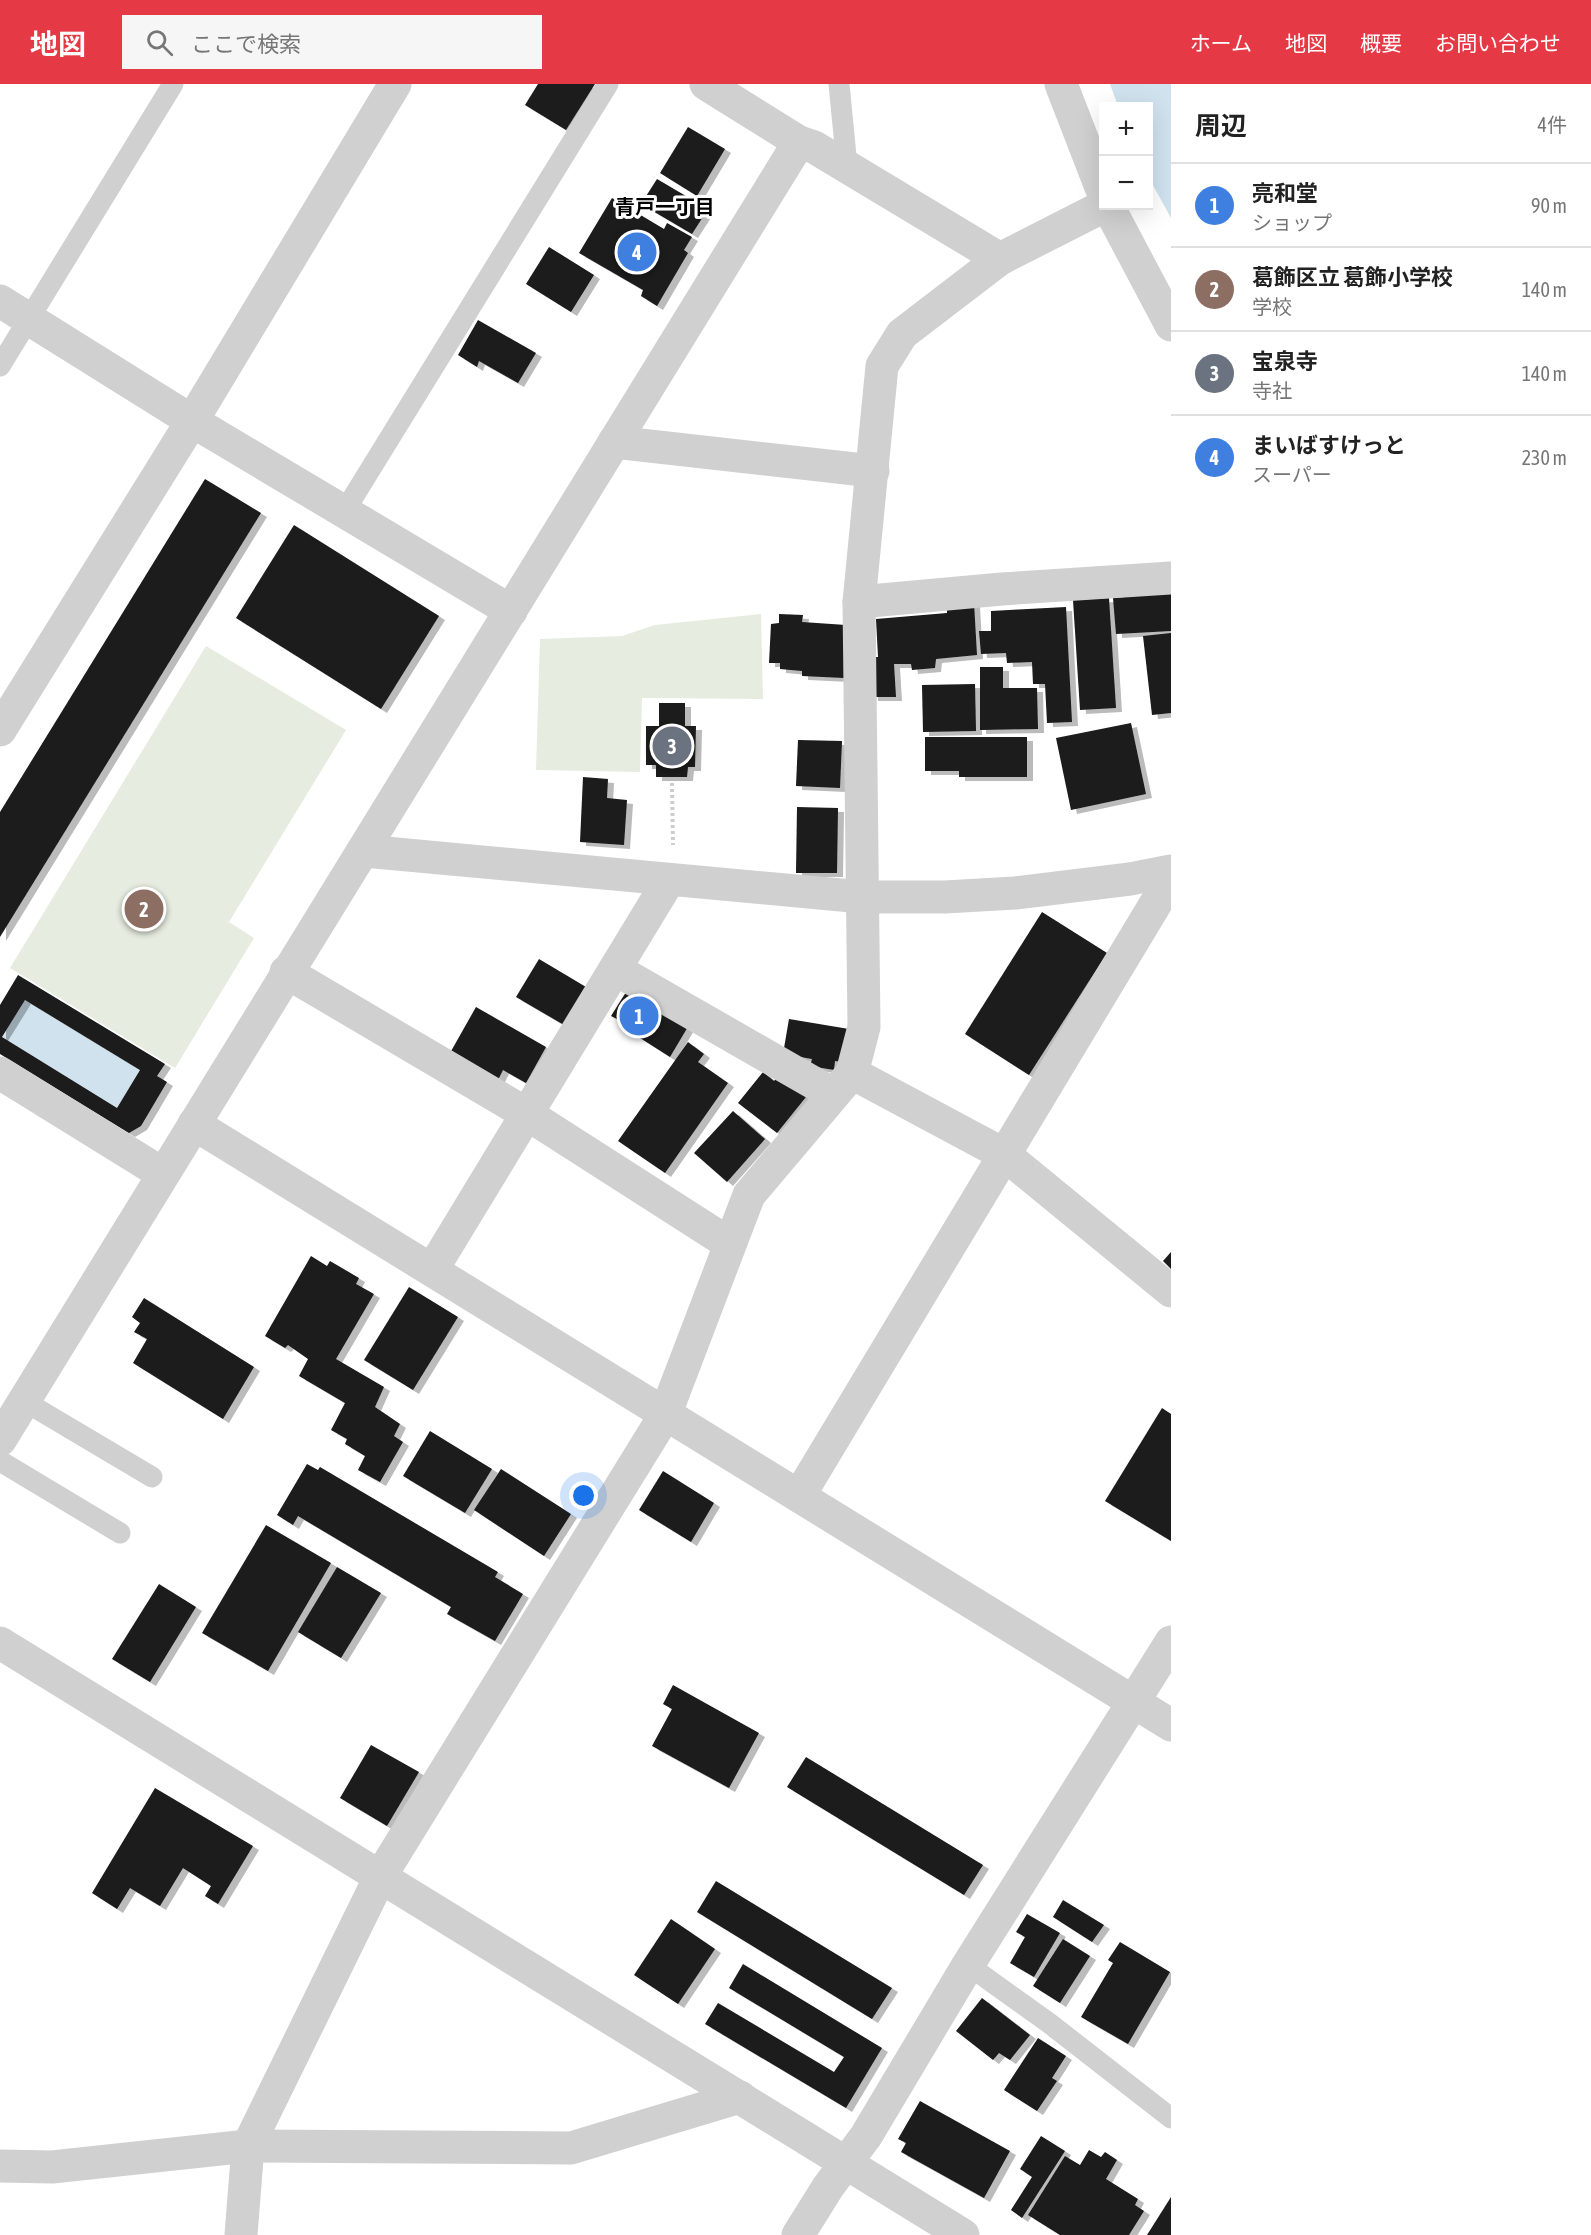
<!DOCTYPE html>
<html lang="ja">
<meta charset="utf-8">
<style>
:root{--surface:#fff;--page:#f6f6f6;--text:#222;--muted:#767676;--line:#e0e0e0;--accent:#e63946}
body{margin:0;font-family:"Asap Condensed","Noto Sans JP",sans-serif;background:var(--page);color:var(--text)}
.controls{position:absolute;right:18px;top:18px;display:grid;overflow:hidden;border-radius:0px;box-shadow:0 6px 24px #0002}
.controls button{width:54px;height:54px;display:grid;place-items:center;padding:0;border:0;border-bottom:2px solid var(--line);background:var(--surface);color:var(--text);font:30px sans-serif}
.you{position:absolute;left:584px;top:1412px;width:21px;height:21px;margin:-15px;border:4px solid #fff;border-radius:50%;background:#1a73e8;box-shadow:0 0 0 9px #1a73e833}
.badge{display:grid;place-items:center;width:39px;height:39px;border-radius:50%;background:var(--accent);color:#fff;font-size:20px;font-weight:700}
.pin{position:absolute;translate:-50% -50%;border:3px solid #fff;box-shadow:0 2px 6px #0006}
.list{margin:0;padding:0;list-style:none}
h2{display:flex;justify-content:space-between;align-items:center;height:78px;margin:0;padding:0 24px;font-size:26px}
h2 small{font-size:20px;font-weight:400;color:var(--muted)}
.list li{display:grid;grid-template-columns:39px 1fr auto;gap:18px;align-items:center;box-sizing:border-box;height:84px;padding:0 24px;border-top:2px solid var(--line)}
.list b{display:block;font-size:22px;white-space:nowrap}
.list p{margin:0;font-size:20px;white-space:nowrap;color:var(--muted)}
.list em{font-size:20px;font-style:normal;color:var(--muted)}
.icon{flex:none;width:33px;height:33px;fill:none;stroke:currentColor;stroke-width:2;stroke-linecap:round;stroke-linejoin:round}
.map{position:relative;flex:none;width:1171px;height:2151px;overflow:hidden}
header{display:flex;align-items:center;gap:36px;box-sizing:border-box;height:84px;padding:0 30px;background:var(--accent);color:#fff}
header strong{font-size:28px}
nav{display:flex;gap:33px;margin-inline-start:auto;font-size:21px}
.search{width:420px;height:54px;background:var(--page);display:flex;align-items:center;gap:15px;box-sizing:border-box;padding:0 21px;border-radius:0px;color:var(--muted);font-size:22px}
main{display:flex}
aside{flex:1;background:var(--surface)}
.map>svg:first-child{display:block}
.green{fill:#e6ecdf}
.water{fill:#cfe2ee}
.building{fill:#1a1a1a;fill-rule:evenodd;filter:url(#shadow)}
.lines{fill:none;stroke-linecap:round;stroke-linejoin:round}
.path{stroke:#cdcdcd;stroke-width:4;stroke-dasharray:3 3;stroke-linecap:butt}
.service{stroke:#d0d0d0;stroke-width:21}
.minor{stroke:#d0d0d0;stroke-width:33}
.tertiary{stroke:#d0d0d0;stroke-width:33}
.labels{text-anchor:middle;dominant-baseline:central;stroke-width:6;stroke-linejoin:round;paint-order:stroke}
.neighbourhood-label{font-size:20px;font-weight:bold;fill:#000;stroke:#fff}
</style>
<header>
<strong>地図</strong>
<div class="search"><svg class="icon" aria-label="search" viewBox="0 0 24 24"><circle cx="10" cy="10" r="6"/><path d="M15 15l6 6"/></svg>ここで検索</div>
<nav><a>ホーム</a><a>地図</a><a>概要</a><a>お問い合わせ</a></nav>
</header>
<main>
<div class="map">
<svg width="1171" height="2151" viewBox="0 0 1171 2151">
<defs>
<filter id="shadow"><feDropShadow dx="6" dy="4" stdDeviation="0" flood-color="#0004"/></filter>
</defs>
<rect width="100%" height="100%" fill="#fff"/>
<g class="green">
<polygon points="761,530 763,615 642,614 640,688 536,686 540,555 622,552 655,541"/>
<polygon points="206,562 346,646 229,838 254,854 175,984 10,884"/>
</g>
<g class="water">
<polygon points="1110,0 1171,0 1171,134 1149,94 1148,22 1118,22"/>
<polygon points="25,916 140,986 117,1024 2,953"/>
</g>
<g class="building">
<polygon points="538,0 595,0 566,46 525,21"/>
<polygon points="688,43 725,65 697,112 660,89"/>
<polygon points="657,95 708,125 692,150 641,120"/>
<polygon points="612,114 664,145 667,139 692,153 684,166 688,169 657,222 641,212 643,206 579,169"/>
<polygon points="549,163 594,191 571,228 526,200"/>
<polygon points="478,236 536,269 518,299 479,277 477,283 458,271"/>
<polygon points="205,395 261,429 0,853 0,728"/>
<polygon points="294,441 439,532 381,625 236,534"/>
<polygon points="1171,509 1171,547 1116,550 1113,514"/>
<polygon points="1109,514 1116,624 1080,626 1073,516"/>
<polygon points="974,519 977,571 936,575 935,584 912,586 911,580 894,580 896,613 872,613 872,573 878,573 876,535 947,529 947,520"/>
<polygon points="1066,523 1072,638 1047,639 1045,600 1033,600 1032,578 1007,579 1006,569 981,570 979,547 991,547 991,527"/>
<polygon points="779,530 803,531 802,538 846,541 844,594 802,592 802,587 780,585 780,579 769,579 771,540 779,539"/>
<polygon points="1171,549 1171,629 1152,631 1143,552"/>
<polygon points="980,583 1003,583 1003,604 1037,604 1038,645 980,646"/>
<polygon points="975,600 976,647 923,648 922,601"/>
<polygon points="659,619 685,619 685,642 696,642 695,683 688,683 687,693 656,693 656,681 646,681 646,642 659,642"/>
<polygon points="1131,639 1146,710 1071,726 1056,654"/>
<polygon points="925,653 1027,653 1027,693 959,693 959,687 925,687"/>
<polygon points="798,656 842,657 840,704 796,702"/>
<polygon points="583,693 608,695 607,714 627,716 624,761 580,758"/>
<polygon points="797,723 838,724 837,789 796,789"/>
<polygon points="1042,828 1107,869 1029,991 965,950"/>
<polygon points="539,875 586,903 564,941 516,913"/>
<path d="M18,891L165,980L157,992L167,998L141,1042L129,1049L0,970V921ZM25,916L140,986L117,1024L2,953Z"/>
<polygon points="628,905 689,941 670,973 637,952 640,947 611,932"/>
<polygon points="476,923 546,963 526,999 503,986 498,996 450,969"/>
<polygon points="789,935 849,945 843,978 835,977 834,986 810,982 812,975 783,970"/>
<polygon points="688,958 704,970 698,978 728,999 665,1089 618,1057"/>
<polygon points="763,988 774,997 779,991 806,1013 777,1049 738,1019"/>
<polygon points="733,1027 765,1055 727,1098 694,1069"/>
<polygon points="1171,1168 1171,1185 1163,1177"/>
<polygon points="311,1172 327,1182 330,1177 359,1194 356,1200 374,1210 336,1275 384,1303 375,1323 400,1340 394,1352 403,1358 380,1398 358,1386 365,1372 345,1360 347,1355 331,1346 345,1319 299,1292 308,1275 288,1261 285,1264 265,1252"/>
<polygon points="409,1203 458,1233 413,1306 364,1276"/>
<polygon points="144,1214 254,1283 223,1335 133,1279 147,1255 134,1248 140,1239 132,1233"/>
<polygon points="1162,1324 1171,1330 1171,1457 1105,1417"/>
<polygon points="430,1347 492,1385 465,1429 403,1392"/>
<polygon points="307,1380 318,1386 320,1383 498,1488 495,1493 523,1510 495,1557 447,1530 451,1523 298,1432 293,1441 277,1431"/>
<polygon points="501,1385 571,1430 544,1472 474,1426"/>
<polygon points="663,1387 714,1419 691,1458 639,1426"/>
<polygon points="266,1441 331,1479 268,1587 202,1549"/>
<polygon points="337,1483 381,1509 341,1574 298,1548"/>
<polygon points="159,1500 196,1523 150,1598 112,1575"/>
<polygon points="673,1601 759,1649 729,1704 652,1662 672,1625 663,1620"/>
<polygon points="371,1661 419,1688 387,1742 340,1714"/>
<polygon points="806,1673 983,1781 964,1811 787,1703"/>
<polygon points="155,1704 253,1762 218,1820 205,1812 211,1802 183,1784 160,1822 130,1804 117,1825 92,1809"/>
<polygon points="716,1797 892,1904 872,1935 697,1828"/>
<polygon points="1063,1816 1104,1841 1092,1858 1053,1833"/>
<polygon points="1027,1830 1060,1849 1034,1893 1010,1879 1025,1853 1016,1848"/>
<polygon points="671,1835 715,1865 678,1920 634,1891"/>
<polygon points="1063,1855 1090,1872 1060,1919 1033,1902"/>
<polygon points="1120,1858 1170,1888 1128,1960 1081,1933 1113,1879 1108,1876"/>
<polygon points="743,1880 882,1964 846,2024 705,1940 718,1919 834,1988 844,1973 729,1904"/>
<polygon points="982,1914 1030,1951 1010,1976 999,1969 993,1976 956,1947"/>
<polygon points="1038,1954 1066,1972 1052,1994 1057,1997 1037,2027 1004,2006"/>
<polygon points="920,2017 1010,2067 984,2114 901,2068 906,2059 898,2055"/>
<polygon points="1041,2052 1065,2067 1022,2134 1011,2126 1032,2093 1020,2085"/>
<polygon points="1089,2066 1101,2073 1105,2068 1117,2076 1106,2095 1138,2115 1135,2121 1144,2127 1129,2151 1060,2151 1028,2131 1065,2072 1080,2081"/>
<polygon points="1171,2113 1171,2151 1147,2151"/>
</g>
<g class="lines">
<polyline class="path" points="672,699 673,761"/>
<g class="service">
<polyline points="839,0 847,82"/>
<polyline points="0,282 173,0"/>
<polyline points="344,428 608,0"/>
<polyline points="24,1317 152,1393"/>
<polyline points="0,1377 120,1449"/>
<polyline points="968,1881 1049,1939 1171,2034"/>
</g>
<g class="minor">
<polyline points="1061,0 1104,111"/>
<polyline points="799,58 814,63 1000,175 1104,122"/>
<polyline points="1108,122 1171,241"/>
<polyline points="0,217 192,337 511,527"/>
<polyline points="614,358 873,387"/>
<polyline points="859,518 1002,505 1171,494"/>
<polyline points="0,646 192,337 395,0"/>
<polyline points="364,767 862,813 945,813 1015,809 1130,795 1171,787"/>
<polyline points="615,885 833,1010"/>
<polyline points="286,888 527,1030 730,1160"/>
<polyline points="0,989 163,1090"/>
<polyline points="852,989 1005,1071 1171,1207"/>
<polyline points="194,1040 1171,1641"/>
<polyline points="432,1186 669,796"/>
<polyline points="799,1412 1171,794"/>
<polyline points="0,2082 52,2083 248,2062 571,2064 740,2013"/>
<polyline points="241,2151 248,2062 380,1793 665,1331 749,1111 852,989 864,943 859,518 882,282 902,250 1000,175"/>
<polyline points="798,2151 828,2103 866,2052 968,1881 1171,1558"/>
</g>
<g class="tertiary">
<polyline points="0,1356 799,58 706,0"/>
<polyline points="0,1559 963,2151"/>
</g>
</g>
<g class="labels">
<g class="neighbourhood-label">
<text x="665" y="122">青戸一丁目</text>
</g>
</g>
</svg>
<div class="controls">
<button>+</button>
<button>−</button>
</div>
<div class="you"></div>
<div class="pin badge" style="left:639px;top:932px;background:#3f7fe0">1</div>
<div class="pin badge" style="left:144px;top:825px;background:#8d6e63">2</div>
<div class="pin badge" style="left:672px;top:662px;background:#6b7280">3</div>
<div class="pin badge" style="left:637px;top:168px;background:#3f7fe0">4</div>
</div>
<aside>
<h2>周辺<small>4件</small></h2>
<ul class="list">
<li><span class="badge" style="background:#3f7fe0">1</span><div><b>亮和堂</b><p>ショップ</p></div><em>90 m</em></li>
<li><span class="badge" style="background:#8d6e63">2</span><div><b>葛飾区立 葛飾小学校</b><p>学校</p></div><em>140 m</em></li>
<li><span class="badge" style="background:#6b7280">3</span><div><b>宝泉寺</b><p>寺社</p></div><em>140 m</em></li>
<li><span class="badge" style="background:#3f7fe0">4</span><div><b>まいばすけっと</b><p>スーパー</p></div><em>230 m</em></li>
</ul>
</aside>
</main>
